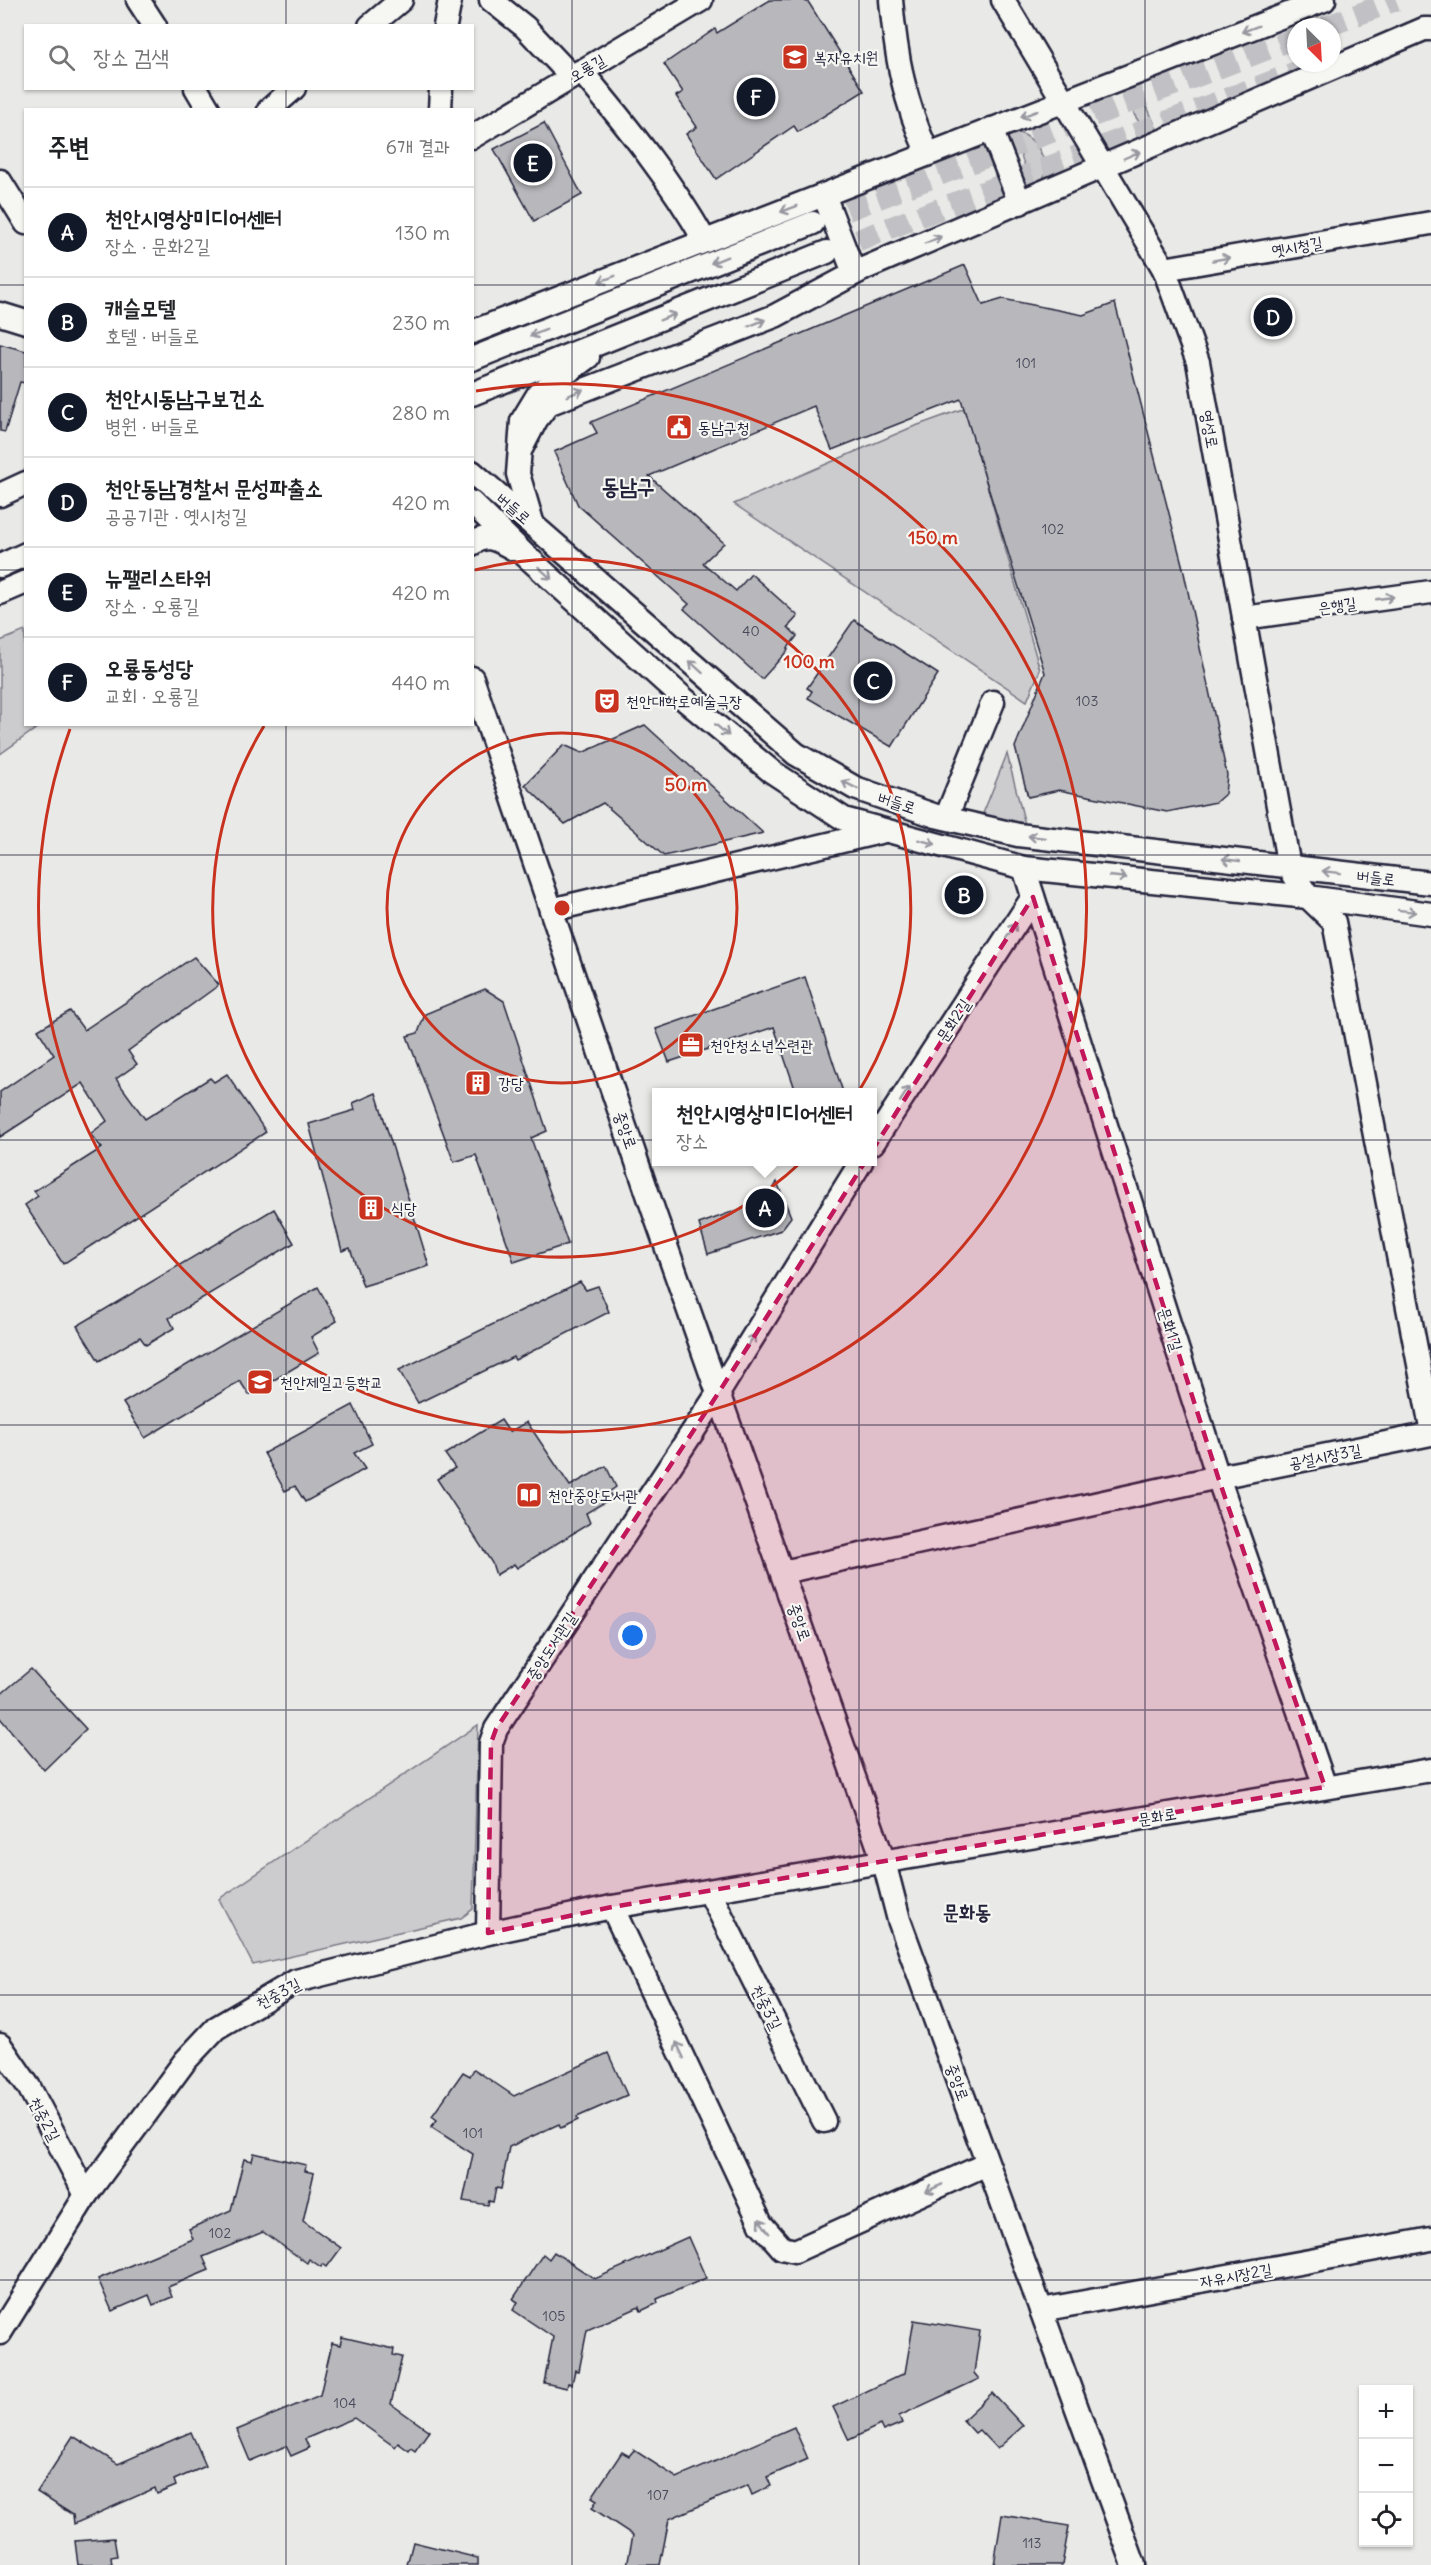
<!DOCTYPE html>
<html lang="ko">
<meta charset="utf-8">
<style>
:root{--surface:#fff;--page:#f2f2f2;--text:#202124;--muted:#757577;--line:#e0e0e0;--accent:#111827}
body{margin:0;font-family:Delius,"Poor Story",sans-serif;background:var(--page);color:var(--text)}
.controls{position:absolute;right:18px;bottom:18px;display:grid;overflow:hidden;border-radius:0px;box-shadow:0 2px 4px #0004}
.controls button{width:54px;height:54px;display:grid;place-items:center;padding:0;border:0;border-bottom:2px solid var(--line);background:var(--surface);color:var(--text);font:30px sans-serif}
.compass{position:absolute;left:1287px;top:18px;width:54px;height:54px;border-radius:50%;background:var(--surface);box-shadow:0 2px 4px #0004;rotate:156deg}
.you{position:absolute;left:633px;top:1636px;width:21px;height:21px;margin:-15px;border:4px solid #fff;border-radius:50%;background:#1a73e8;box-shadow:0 0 0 9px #1a73e833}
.badge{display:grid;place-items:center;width:39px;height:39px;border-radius:50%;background:var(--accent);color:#fff;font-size:20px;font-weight:700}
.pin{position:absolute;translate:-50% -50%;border:3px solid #fff;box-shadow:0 2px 6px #0006}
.popup{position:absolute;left:652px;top:1088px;width:225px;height:78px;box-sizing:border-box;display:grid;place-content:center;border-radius:0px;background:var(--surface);filter:drop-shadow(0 2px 4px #0005);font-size:20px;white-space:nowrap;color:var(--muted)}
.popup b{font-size:22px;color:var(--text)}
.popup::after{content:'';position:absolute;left:50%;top:100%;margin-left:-12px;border:12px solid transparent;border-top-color:var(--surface)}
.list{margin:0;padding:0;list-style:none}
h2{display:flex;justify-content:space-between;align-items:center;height:78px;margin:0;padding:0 24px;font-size:26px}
h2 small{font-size:20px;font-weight:400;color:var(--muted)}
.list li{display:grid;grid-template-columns:39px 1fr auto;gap:18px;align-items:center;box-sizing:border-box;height:90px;padding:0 24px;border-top:2px solid var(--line)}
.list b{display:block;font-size:22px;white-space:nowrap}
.list p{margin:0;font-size:20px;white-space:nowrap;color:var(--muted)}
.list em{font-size:20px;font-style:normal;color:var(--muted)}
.icon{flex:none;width:33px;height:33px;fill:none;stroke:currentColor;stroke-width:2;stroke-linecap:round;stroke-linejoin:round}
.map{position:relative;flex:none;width:1431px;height:2565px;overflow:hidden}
.search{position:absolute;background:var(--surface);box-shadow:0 2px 4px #0004;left:24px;top:24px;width:450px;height:66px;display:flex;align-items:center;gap:15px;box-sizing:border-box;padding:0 21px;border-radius:0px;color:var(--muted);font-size:22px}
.panel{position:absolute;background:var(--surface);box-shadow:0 2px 4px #0004;left:24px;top:108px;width:450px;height:618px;border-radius:0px}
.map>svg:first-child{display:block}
.green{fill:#ccccce;stroke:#777784;stroke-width:1.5}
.building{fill:#b8b8bc;stroke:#22223b;stroke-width:1.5}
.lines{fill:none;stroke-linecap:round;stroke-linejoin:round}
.minor-tunnel{stroke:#c1c1c5;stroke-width:22;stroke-dasharray:22 11;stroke-linecap:butt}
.minor-casing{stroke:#22223b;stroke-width:27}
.minor{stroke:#f6f6f2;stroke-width:22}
.oneway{stroke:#9797a0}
.marked{fill:#c2185b;fill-opacity:0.2;stroke:#c2185b;stroke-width:4.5;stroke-dasharray:12 8;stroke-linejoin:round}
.grid{fill:none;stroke:#22223b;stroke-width:1.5;stroke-opacity:0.55}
.ring{fill:none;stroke:#c8321e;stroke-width:3}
.labels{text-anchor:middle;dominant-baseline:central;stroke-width:4.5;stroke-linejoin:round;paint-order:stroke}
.number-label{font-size:14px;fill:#48485b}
.poi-label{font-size:16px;fill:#22223b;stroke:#f6f6f2;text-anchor:start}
.street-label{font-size:16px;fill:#22223b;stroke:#f6f6f2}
.quarter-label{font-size:20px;font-weight:bold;fill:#22223b;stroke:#f6f6f2}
.district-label{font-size:22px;font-weight:bold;fill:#22223b;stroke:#f6f6f2}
.centre{fill:#c8321e;stroke:#f6f6f2;stroke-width:3}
.ring-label{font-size:18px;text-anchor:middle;font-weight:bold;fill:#c8321e;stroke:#f6f6f2;stroke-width:4.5;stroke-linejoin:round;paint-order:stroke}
</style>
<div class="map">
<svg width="1431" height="2565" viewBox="0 0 1431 2565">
<rect width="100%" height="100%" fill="#e9e9e7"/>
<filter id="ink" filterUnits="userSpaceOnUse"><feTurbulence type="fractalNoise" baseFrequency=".0167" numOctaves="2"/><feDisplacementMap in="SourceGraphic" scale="12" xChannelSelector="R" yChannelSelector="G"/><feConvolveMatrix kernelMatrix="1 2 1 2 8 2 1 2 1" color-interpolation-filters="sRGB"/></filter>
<g filter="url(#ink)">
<g class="green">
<path d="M1136,81L1159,134C1140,129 1132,115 1128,96Z"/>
<path d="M1011,131C1034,134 1044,152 1046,173L1038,187L1034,189Z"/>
<polygon points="971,406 968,419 1040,670 1027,701 734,504 910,428"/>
<polygon points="25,631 26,724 41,725 0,754 0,641"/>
<polygon points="1007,754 1028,836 978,826"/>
<polygon points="478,1725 473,1909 461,1918 253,1965 219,1899"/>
</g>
<g class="building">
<polygon points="770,0 803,0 809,3 864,91 798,132 794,126 716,179 686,134 697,127 676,96 683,92 664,64 715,29 717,33"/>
<polygon points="544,123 582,195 534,221 494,149"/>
<polygon points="965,265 983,305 1003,299 1083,315 1115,303 1183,568 1227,775 1225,794 1216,802 1167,812 1059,790 1028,797 1015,747 1045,673 961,399 832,450 814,406 649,476 724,543 703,563 736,591 751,574 798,616 788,627 797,636 787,649 788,650 762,679 684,609 689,604 578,505 554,452 597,433 591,422"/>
<polygon points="0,344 26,351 26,383 20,382 5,432 0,431"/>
<polygon points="854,620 938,674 892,747 808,698 812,691 807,688"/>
<polygon points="645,725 763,833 664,856 603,803 565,824 525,785 564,745 582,753"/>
<polygon points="194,957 219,985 128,1051 137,1064 116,1079 145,1119 210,1078 214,1082 227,1074 266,1132 63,1264 25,1205 38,1196 34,1191 102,1148 90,1134 107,1121 83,1083 0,1137 0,1092 54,1055 38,1030 70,1011 84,1030"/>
<polygon points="805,977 843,1092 796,1092 774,1027 669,1062 656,1029"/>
<polygon points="485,989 504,1001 547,1131 531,1138 568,1244 514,1262 476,1155 454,1162 407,1036 418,1033 425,1014"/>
<polygon points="376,1093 429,1266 363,1286 350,1248 342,1251 309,1124 355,1110 353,1103"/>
<polygon points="777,1182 791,1217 781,1230 708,1254 699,1224 768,1199"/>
<polygon points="274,1209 294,1243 169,1318 174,1328 146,1345 140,1337 99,1361 77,1326"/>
<polygon points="580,1282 586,1290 598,1286 609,1312 515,1360 513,1357 418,1403 399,1370"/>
<polygon points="318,1287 337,1321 311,1337 319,1353 249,1395 240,1381 145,1438 123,1403"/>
<polygon points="353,1405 372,1444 354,1453 365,1469 305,1502 295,1486 285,1491 264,1453"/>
<polygon points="501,1420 509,1432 527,1422 570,1486 606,1466 616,1487 609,1492 612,1498 586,1513 590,1523 517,1568 514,1564 496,1575 492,1563 437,1479 455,1468 445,1454"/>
<polygon points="31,1669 86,1729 44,1770 0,1718 0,1695"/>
<polygon points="608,2053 627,2095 577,2117 578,2120 561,2128 559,2124 509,2147 501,2189 496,2188 493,2202 489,2201 488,2205 463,2201 473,2154 431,2127 437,2120 432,2116 463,2072 470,2076 474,2069 514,2096"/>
<polygon points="254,2153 306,2165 305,2171 314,2173 303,2221 341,2248 327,2267 323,2264 321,2267 309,2259 307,2263 263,2232 203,2257 209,2270 168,2287 172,2297 153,2305 149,2295 112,2311 98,2279 193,2239 189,2229 231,2210 244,2159 252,2161"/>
<polygon points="688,2237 706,2278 657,2299 658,2303 641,2311 639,2307 587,2330 579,2371 575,2370 572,2384 568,2383 567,2388 544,2383 553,2337 513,2310 518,2302 513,2299 543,2254 549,2259 554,2252 595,2279"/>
<polygon points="914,2320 980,2331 974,2373 979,2379 899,2416 902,2423 883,2431 880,2425 849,2440 833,2407 905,2373"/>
<polygon points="342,2337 394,2349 393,2355 402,2357 391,2404 429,2431 415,2451 411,2448 409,2451 398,2443 395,2447 354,2418 305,2439 309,2448 291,2456 286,2446 250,2461 237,2430 320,2395 332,2343 340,2345"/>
<polygon points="992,2393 1023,2426 997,2449 979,2430 975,2433 963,2420"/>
<polygon points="794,2427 808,2459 767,2477 771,2486 752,2495 748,2485 669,2519 660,2565 627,2565 633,2535 592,2508 597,2500 592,2497 622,2452 629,2456 634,2450 677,2478"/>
<polygon points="191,2432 206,2466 174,2480 176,2486 157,2494 155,2488 74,2524 73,2515 37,2492 73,2436 118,2464"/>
<polygon points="1002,2515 1069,2526 1062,2565 994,2565"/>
<polygon points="114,2538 117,2556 111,2557 112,2565 78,2565 75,2541"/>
<polygon points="413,2542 478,2558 478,2565 407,2565"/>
</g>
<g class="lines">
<g class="minor-tunnel">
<polyline points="1325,27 1396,0"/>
<polyline points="816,222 1296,38"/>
<polyline points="827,252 1315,65"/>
</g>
<defs>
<g id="minor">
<polyline points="138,0 155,26"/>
<polyline points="491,0 525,27 572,77"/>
<path d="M891,0C896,57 904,101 928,154"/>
<polyline points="1003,0 1164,269 1198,362 1289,867 1308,897 1334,922 1431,1427"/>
<polyline points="370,26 401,0"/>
<polyline points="445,26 450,0"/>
<path d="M581,71C627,126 670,179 705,241"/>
<polyline points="196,88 209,110"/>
<polyline points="269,110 294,88"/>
<polyline points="440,110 441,88"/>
<polyline points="991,129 1020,203"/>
<polyline points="472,137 701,0"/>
<polyline points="0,181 26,223"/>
<polyline points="824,195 854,273"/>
<polyline points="1164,269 1431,223"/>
<polyline points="0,314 26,322"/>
<polyline points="472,332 1324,0"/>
<polyline points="472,359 813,223"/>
<polyline points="472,394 827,252"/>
<polyline points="522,447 536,420 548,404 775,316 863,269 1424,29 1431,29"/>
<polyline points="472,472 796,754 855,788 936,816 1018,835 1431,883"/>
<polyline points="0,495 26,483"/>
<polyline points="472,503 525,555 684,699 771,771 844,819 1024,868 1308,897 1431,914"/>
<polyline points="533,525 518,474 522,421 539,393 588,357"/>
<path d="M472,544C487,532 499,541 514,549"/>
<polyline points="0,566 26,554"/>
<polyline points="0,593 26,582"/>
<polyline points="1244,618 1431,592"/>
<polyline points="472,678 654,1212 884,1862 899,1920 1134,2565"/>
<polyline points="946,818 993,702"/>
<polyline points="1024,868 1218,1477 1325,1787"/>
<polyline points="551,910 884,831"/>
<polyline points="873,1143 1033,897"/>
<polyline points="783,1572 1218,1477 1431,1434"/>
<polyline points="710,1893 824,2121"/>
<polyline points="612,1907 761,2224 782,2248 795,2251 987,2164"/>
<polyline points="488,1933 491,1743 496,1729 719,1392 861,1162"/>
<polyline points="0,2045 29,2087 86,2195"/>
<polyline points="1041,2310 1431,2239"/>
<polyline points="0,2333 86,2195 185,2061 216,2028 296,1981 488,1933 612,1907 1431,1770"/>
</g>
</defs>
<use href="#minor" class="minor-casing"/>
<use href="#minor" class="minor"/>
</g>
<defs><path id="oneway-shaft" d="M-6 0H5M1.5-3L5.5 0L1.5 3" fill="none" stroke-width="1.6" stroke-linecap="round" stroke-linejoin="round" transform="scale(1.5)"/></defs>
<g class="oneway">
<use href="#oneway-shaft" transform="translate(1250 29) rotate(159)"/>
<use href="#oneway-shaft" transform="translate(1029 114) rotate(159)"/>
<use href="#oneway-shaft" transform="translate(1132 155) rotate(-23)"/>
<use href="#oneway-shaft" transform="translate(789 209) rotate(159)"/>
<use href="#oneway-shaft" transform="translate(933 240) rotate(-23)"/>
<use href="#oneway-shaft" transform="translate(1221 259) rotate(-10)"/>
<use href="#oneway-shaft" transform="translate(719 260) rotate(158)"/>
<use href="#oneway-shaft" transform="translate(607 279) rotate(159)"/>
<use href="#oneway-shaft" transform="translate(668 317) rotate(-22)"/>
<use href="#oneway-shaft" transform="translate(757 323) rotate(-22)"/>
<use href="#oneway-shaft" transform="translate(538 333) rotate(158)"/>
<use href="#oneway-shaft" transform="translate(575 393) rotate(-22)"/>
<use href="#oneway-shaft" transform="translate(545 573) rotate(42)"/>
<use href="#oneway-shaft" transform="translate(1385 598) rotate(-8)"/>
<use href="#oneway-shaft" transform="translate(696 667) rotate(-138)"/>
<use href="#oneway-shaft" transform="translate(722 730) rotate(40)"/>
<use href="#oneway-shaft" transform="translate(850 785) rotate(-153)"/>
<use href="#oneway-shaft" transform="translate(1037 837) rotate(-174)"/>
<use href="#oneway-shaft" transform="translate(927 842) rotate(15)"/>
<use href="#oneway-shaft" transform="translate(1231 860) rotate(-173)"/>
<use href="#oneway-shaft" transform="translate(1331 872) rotate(-173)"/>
<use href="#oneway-shaft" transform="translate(1118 877) rotate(6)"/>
<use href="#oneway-shaft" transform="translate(1407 911) rotate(7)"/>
<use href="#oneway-shaft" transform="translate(1011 931) rotate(-57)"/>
<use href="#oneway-shaft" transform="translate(905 1094) rotate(-57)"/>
<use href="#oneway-shaft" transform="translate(750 1342) rotate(-58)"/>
<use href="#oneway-shaft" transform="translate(680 2050) rotate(-115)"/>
<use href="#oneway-shaft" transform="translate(934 2188) rotate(156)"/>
<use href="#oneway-shaft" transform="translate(764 2226) rotate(-125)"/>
</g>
</g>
<path class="marked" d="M1033,897L1218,1477L1325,1787L612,1907L488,1933L491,1743L496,1729L719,1392Z"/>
<path class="grid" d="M286,0V26M572,0V2565M859,0V2565M1145,0V2565M286,88V110M0,285H26M472,285H1431M0,570H26M472,570H1431M286,724V2565M0,855H1431M0,1140H1431M0,1425H1431M0,1710H1431M0,1995H1431M0,2280H1431"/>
<g class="ring">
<circle cx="562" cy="908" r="175"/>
<path d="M475 570A349 349 0 1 1 264 726"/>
<path d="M476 391A524 524 0 1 1 70 729"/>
</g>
<defs>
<symbol id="school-square" viewBox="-11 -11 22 22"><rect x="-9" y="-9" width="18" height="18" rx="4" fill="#c8321e" stroke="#f6f6f2"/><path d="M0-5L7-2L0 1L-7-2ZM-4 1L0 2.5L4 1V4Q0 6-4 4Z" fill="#fff"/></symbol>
<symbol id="civic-square" viewBox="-11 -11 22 22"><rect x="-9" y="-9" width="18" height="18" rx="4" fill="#c8321e" stroke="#f6f6f2"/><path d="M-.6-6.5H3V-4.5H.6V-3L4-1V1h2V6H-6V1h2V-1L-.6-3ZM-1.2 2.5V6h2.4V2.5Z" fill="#fff"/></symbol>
<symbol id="theatre-square" viewBox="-11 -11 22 22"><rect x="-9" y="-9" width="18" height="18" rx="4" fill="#c8321e" stroke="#f6f6f2"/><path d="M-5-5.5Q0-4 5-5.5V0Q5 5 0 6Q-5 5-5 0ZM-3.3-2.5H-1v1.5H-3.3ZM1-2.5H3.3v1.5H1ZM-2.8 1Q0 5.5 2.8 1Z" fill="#fff"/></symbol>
<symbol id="office-square" viewBox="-11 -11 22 22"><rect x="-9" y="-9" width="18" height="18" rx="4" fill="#c8321e" stroke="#f6f6f2"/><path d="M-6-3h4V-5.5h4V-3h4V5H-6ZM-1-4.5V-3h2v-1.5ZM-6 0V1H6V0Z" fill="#fff"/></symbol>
<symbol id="building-square" viewBox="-11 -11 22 22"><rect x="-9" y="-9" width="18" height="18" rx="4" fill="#c8321e" stroke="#f6f6f2"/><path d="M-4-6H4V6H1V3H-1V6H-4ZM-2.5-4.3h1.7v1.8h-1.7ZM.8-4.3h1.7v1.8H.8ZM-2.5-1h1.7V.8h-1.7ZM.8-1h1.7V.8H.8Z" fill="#fff"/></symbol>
<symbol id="library-square" viewBox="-11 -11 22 22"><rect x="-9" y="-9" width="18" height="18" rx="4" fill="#c8321e" stroke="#f6f6f2"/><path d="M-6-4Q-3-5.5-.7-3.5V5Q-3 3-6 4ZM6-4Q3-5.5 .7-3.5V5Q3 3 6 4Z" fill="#fff"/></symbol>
</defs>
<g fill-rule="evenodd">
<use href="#school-square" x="780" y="42" width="30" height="30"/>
<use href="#civic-square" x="664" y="412" width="30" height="30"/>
<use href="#theatre-square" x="592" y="686" width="30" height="30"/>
<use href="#office-square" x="676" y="1030" width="30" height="30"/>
<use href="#building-square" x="463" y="1068" width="30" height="30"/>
<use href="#building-square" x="356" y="1193" width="30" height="30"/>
<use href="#school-square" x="245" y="1367" width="30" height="30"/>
<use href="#library-square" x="514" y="1480" width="30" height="30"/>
</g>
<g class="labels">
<g class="number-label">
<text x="1026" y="363">101</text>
<text x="1053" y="529">102</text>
<text x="751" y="631">40</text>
<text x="1087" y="701">103</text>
<text x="473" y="2133">101</text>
<text x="220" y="2233">102</text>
<text x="554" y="2316">105</text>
<text x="345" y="2403">104</text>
<text x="658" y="2495">107</text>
<text x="1032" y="2543">113</text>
</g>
<g class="poi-label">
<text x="814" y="57">복자유치원</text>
<text x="698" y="427">동남구청</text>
<text x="626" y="701">천안대학로예술극장</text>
<text x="710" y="1045">천안청소년수련관</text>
<text x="498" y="1083">강당</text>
<text x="391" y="1208">식당</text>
<text x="280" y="1382">천안제일고등학교</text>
<text x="548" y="1495">천안중앙도서관</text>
</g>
<g class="street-label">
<text transform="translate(587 68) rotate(-31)">오룡길</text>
<text transform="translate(1297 246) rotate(-10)">옛시청길</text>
<text transform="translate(1210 429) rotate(80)">영성로</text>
<text transform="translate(514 508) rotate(41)">버들로</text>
<text transform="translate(1337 605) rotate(-8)">은행길</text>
<text transform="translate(897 802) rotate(19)">버들로</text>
<text transform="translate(1376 877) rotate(7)">버들로</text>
<text transform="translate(953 1020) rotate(-57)">문화2길</text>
<text transform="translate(626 1130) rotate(71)">중앙로</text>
<text transform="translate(1171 1329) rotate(72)">문화1길</text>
<text transform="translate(1325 1456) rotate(-11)">공설시장3길</text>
<text transform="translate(800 1622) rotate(71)">중앙로</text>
<text transform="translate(551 1646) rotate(-57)">중앙도서관길</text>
<text transform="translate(1157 1816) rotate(-10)">문화로</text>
<text transform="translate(278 1993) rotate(-28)">천중3길</text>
<text transform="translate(767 2007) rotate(63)">천중3길</text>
<text transform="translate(958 2082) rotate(70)">중앙로</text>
<text transform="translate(45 2119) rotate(62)">천중2길</text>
<text transform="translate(1236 2275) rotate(-10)">자유시장2길</text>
</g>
<g class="quarter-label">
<text x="967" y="1911">문화동</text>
</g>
<g class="district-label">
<text x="628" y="486">동남구</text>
</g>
</g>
<circle cx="562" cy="908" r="9" class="centre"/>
<g class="ring-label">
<text x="933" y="544">150 m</text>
<text x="809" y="668">100 m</text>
<text x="686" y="791">50 m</text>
</g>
</svg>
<div class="controls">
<button>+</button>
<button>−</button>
<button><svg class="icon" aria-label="locate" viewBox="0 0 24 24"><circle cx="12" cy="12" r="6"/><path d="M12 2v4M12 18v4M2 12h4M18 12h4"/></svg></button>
</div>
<svg class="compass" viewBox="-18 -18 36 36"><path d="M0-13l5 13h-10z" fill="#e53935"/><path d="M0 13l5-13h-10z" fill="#757577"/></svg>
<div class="you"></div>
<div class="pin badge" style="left:765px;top:1208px">A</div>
<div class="popup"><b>천안시영상미디어센터</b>장소</div>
<div class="pin badge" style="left:964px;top:895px">B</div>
<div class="pin badge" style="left:873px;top:681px">C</div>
<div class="pin badge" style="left:1273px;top:317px">D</div>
<div class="pin badge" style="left:533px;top:163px">E</div>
<div class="pin badge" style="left:756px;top:97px">F</div>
<div class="search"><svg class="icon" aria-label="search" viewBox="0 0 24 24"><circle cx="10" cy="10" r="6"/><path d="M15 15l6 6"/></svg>장소 검색</div>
<section class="panel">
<h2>주변<small>6개 결과</small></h2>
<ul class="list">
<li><span class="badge">A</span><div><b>천안시영상미디어센터</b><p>장소 · 문화2길</p></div><em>130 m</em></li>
<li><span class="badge">B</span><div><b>캐슬모텔</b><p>호텔 · 버들로</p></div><em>230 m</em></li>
<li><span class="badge">C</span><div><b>천안시동남구보건소</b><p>병원 · 버들로</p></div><em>280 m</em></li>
<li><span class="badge">D</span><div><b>천안동남경찰서 문성파출소</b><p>공공기관 · 옛시청길</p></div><em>420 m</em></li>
<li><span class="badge">E</span><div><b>뉴팰리스타워</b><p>장소 · 오룡길</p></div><em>420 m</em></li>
<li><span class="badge">F</span><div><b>오룡동성당</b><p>교회 · 오룡길</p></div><em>440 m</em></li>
</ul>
</section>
</div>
